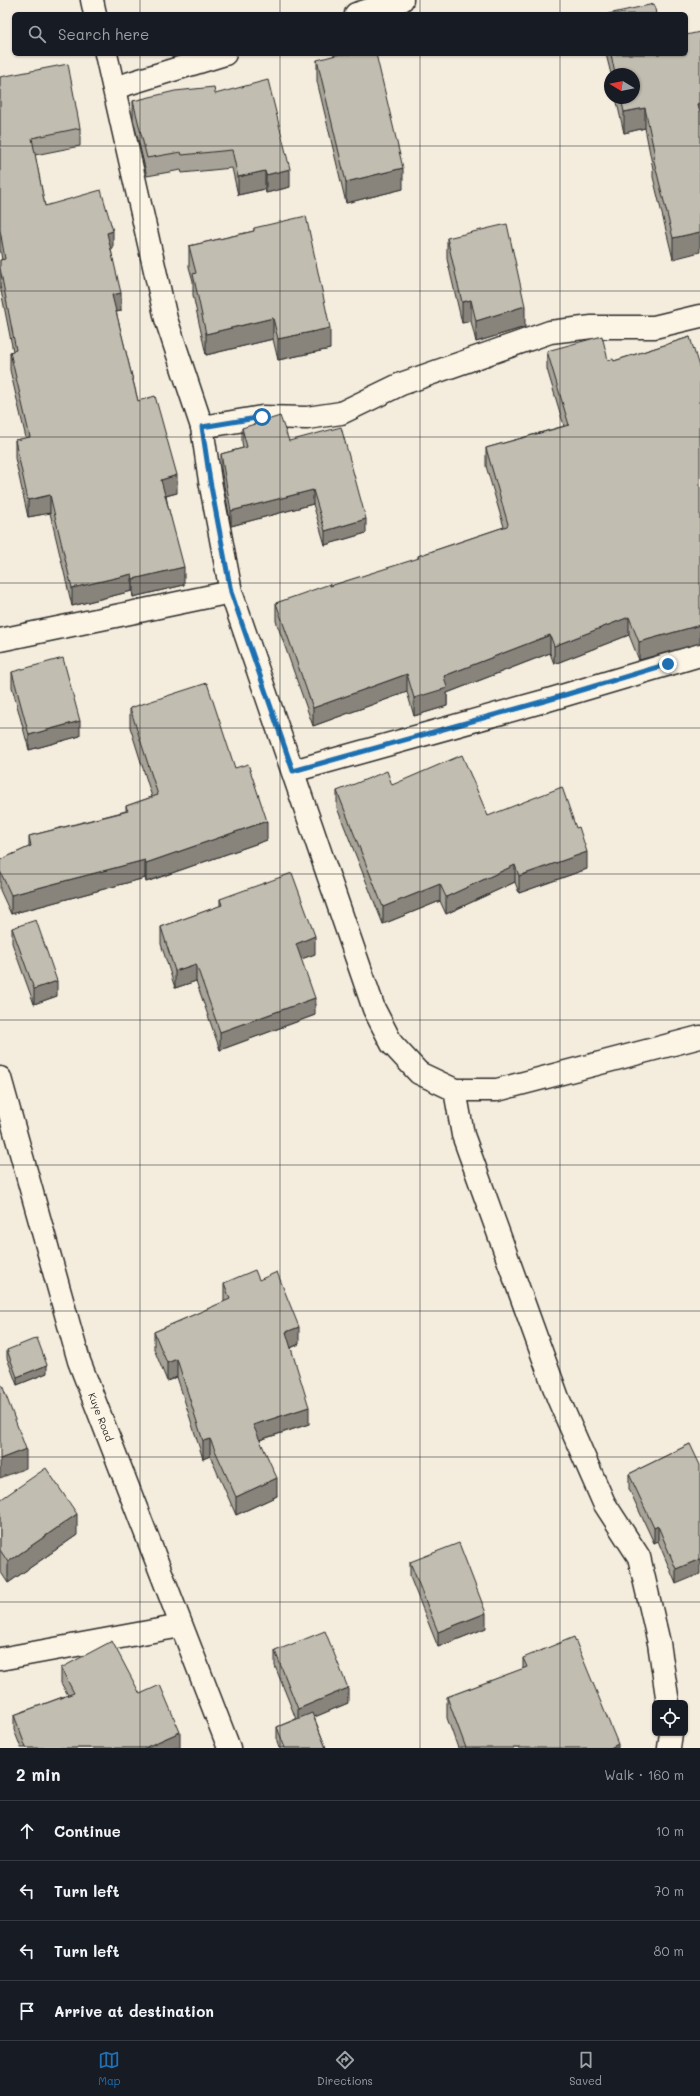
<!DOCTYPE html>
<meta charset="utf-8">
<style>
:root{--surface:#171b24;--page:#242831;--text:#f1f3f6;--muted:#9ea1a6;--line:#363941;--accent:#1f6fb2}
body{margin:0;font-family:Mali,sans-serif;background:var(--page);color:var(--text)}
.controls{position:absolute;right:12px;bottom:12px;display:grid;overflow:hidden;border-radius:6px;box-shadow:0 1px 3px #0004}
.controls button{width:36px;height:36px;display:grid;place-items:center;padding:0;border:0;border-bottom:1px solid var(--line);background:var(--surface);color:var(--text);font:20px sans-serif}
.compass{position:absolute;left:604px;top:68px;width:36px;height:36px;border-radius:50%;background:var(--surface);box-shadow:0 1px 3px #0004;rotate:280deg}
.stop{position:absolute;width:12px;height:12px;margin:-9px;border:3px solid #1f6fb2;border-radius:50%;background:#fff}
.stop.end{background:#1f6fb2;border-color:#fff;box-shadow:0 1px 4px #0008}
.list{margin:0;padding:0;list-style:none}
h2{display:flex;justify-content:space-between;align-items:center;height:52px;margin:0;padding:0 16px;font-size:17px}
h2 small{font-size:13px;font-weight:400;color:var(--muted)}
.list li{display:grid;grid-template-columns:26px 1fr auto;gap:12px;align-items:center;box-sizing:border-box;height:60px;padding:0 16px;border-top:1px solid var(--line)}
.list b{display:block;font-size:15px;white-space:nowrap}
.list em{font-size:13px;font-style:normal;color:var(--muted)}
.icon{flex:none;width:22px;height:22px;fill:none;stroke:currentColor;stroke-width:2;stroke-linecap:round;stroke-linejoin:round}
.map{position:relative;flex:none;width:700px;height:1748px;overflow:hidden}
.search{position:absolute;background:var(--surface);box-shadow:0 1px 3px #0004;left:12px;right:12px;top:12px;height:44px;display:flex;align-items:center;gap:10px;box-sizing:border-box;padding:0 14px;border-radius:6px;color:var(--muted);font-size:15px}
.sheet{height:292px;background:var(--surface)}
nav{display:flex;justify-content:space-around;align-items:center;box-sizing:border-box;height:56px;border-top:1px solid var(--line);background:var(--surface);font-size:11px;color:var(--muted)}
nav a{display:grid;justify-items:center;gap:2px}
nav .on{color:var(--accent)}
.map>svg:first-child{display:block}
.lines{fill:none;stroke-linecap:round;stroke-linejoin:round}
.street-casing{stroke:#2b2b2b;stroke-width:25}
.secondary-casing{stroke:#2b2b2b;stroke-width:25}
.street{stroke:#fcf5e5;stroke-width:22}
.secondary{stroke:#fcf5e5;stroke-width:22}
.wall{fill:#a7a398;stroke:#2b2b2b}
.shaded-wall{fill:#88847c;stroke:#2b2b2b}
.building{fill:#c2bdb1;stroke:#2b2b2b}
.route{stroke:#1f6fb2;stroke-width:5}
.grid{fill:none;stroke:#2b2b2b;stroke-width:1;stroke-opacity:0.55}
.labels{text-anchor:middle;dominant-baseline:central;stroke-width:4;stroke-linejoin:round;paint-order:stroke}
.street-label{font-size:10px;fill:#2b2b2b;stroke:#fcf5e5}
</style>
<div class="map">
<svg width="700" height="1748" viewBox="0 0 700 1748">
<rect width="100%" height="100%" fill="#f4edde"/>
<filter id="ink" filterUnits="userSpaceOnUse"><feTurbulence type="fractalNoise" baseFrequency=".025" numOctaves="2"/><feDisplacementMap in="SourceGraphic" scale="8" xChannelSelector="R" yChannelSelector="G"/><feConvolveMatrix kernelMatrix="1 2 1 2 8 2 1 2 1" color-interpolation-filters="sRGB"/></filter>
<g filter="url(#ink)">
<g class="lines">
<defs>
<g id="street">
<polyline points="92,0 95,14"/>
<polyline points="356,14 402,0"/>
<polyline points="106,54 166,319 202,427 210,481 231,592 374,1009 392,1044 419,1073 455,1090 497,1090 700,1037"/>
<polyline points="114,88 225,54"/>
<polyline points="202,427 262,417 307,418 341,413 401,384 550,332 592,327 654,327 700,316"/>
<polyline points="0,640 231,592"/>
<polyline points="293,771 548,700 700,655"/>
<polyline points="455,1090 463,1135 558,1398 604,1503 639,1557 659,1643 668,1703"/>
<polyline points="0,1659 181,1626"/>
<polyline points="669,1748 671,1733"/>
</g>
<polyline id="secondary" points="0,1078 79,1361 229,1748"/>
</defs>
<use href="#street" class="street-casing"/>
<use href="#secondary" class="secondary-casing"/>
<use href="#street" class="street"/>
<use href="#secondary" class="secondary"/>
</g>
<g class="wall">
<polygon points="606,54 686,54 673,259 653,177 653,169 645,128 624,133 616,98 634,98 634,74 611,74"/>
<polygon points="317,60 403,189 346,203 317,81"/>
<polygon points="0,77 80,128 80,146 35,155 45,206 113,249 111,249 121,311 116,312 138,401 177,493 166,496 184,585 133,597 132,591 72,606 50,513 28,517 15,458 15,440 26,438 10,370 10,352 13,351 0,286 0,260 2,260 0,248"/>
<polygon points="215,94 290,187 266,193 265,189 238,195 232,168 182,173 181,170 147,176 133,119 133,101"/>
<polygon points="254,228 330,349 278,360 273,339 206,355 193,295 193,281 189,267 189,246 254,231"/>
<polygon points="447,238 525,327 476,342 471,321 462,323 447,259"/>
<polygon points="690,337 639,660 629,635 554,664 550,653 447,693 447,706 414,716 407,692 313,726 276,621 276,603 418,559 418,556 504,527 486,466 486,448 564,426 547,369 547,351 614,361"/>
<polygon points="242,428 289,441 366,533 325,545 313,504 231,526 221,468 221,454 243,448 242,442"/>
<polygon points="12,672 80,736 29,750 12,687"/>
<polygon points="130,708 235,768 267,840 146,882 145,878 11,914 0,890 0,860 29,847 29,836 126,811 126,806 152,797 130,727"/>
<polygon points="392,785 488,816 587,869 519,893 515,882 446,914 440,901 383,924 337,808 337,791"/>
<polygon points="220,899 315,954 301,959 315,1015 220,1050 196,981 175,988 161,944 161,927 220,906"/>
<polygon points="12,928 57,996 34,1004 12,943"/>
<polygon points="259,1280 299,1344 291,1348 309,1424 260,1440 277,1496 236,1515 210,1456 203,1459 177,1377 167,1381 154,1349 154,1332 224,1302 224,1283"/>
<polygon points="7,1350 47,1373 17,1385 7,1358"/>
<polygon points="690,1444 676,1584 658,1541 654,1543 629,1489 629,1474"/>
<polygon points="0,1500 77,1535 8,1583 0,1571"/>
<polygon points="410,1562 486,1628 438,1647 410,1577"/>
<polygon points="275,1651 348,1703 314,1717 326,1748 279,1748 277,1742 277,1727 296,1719 275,1666"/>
<polygon points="523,1658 618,1748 458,1748 447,1718 447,1697 523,1669"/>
<polygon points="61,1668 140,1694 180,1747 179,1748 21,1748 14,1730 14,1715 68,1695 61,1683"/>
</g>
<g class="shaded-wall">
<polygon points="700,103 700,124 698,104"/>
<polygon points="645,108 645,128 624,133 624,112"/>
<polygon points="403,168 403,189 346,203 346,182"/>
<polygon points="290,169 290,187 266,193 266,175"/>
<polygon points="265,171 265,189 238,195 238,177"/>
<polygon points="113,231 113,249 107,251 107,233"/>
<polygon points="700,232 700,252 673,259 673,238"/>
<polygon points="121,293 121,311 112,313 112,295"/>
<polygon points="471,300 471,321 462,323 462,302"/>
<polygon points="525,306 525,327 476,342 476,321"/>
<polygon points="273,318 273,339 206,355 206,334"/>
<polygon points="330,328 330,349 278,360 278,339"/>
<polygon points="177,475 177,493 161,497 161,480"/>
<polygon points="313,490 313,504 231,526 231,511"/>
<polygon points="50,495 50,513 28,517 28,500"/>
<polygon points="366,519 366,533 325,545 325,531"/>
<polygon points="184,567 184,585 133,597 133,579"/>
<polygon points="132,574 132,591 72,606 72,588"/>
<polygon points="629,617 629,635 554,664 554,646"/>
<polygon points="700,625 700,643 639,660 639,642"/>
<polygon points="550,635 550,653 447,693 447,706 414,716 414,698 444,676"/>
<polygon points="407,674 407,692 313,726 313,708"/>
<polygon points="80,721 80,736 29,750 29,735"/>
<polygon points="267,821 267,840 146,882 146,863"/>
<polygon points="587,852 587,869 519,893 519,876"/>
<polygon points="145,860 145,878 11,914 11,895"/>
<polygon points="515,865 515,882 446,914 446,897"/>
<polygon points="440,884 440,901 383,924 383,907"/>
<polygon points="315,936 315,954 296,961 296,944"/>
<polygon points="196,964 196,981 175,988 175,971"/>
<polygon points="57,981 57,996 34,1004 34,989"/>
<polygon points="315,998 315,1015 220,1050 220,1032"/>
<polygon points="299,1327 299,1344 286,1350 286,1332"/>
<polygon points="177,1359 177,1377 167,1381 167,1363"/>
<polygon points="47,1365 47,1373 17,1385 17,1377"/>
<polygon points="309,1407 309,1424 253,1442 253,1425"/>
<polygon points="210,1439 210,1456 203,1459 203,1441"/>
<polygon points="26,1449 26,1468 0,1478 0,1459"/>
<polygon points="277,1478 277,1496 236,1515 236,1497"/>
<polygon points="77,1514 77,1535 8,1583 8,1562"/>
<polygon points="658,1526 658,1541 654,1543 654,1528"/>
<polygon points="700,1559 700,1574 676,1584 676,1569"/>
<polygon points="486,1613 486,1628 438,1647 438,1632"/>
<polygon points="348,1688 348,1703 298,1724 298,1709"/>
<polygon points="180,1732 180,1747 179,1748 144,1748"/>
<polygon points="618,1744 618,1748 610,1748"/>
</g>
<g class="building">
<polygon points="654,4 656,14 608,14"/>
<polygon points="700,32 700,103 698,104 700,112 700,232 673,238 653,157 655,156 645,108 624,112 621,98 634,98 634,74 615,74 611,54 686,54 686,35"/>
<polygon points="340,54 376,54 403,168 346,182 317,60"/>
<polygon points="68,64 80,128 32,138 45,206 101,190 113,231 107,233 121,293 112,295 138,401 155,396 177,475 161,480 184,567 133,579 132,574 72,588 50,495 28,500 15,440 30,437 10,352 16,350 0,268 0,260 5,259 0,230 0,77"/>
<polygon points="268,80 290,169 266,175 265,171 238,177 232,150 182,155 181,152 147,158 133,101 175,91 214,87 215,94"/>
<polygon points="306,216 330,328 278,339 273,318 206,334 193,274 196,273 189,246 254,231 254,228"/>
<polygon points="507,224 525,306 476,321 471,300 462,302 447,238"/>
<polygon points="602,336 608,360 613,359 614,361 690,337 700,370 700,625 639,642 629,617 554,646 550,635 444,676 447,688 414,698 407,674 313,708 276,603 330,584 330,586 419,558 418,556 507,526 508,524 486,448 569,425 547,351"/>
<polygon points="280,416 289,441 341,427 366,519 325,531 313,490 231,511 221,454 247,447 242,428"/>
<polygon points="63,658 80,721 29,735 12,672"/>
<polygon points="207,683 235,768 248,764 267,821 146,863 145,860 11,895 0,871 0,860 31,846 29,836 128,811 126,806 158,795 130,708"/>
<polygon points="462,755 488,816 562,787 576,828 579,827 587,852 519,876 515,865 446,897 440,884 383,907 337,791 387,771 392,785"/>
<polygon points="292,873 315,936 296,944 315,998 220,1032 196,964 175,971 161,927 222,905 220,899"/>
<polygon points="36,920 57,981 34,989 12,928"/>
<polygon points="255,1270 259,1280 277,1272 299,1327 286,1332 309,1407 253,1425 277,1478 236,1497 210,1439 203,1441 177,1359 167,1363 154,1332 230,1299 224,1283"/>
<polygon points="37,1338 47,1365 17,1377 7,1350"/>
<polygon points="2,1385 26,1449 0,1459 0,1386"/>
<polygon points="690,1444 700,1465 700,1559 676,1569 658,1526 654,1528 629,1474"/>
<polygon points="46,1468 77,1514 8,1562 0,1550 0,1500"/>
<polygon points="459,1543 486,1613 438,1632 410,1562"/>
<polygon points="325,1631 348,1688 298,1709 275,1651"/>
<polygon points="574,1637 618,1744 610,1748 466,1748 447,1697 527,1667 523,1658"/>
<polygon points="112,1641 140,1694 160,1685 180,1732 144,1748 26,1748 14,1715 74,1693 61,1668"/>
<polygon points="312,1713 326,1748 285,1748 277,1727"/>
</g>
</g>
<g class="lines" filter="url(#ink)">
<polyline class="route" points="262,417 202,427 210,481 231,592 293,771 548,700 668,664"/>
</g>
<path class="grid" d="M140,0V14M280,0V14M420,0V14M560,0V14M140,54V1748M280,54V1748M420,54V1748M560,54V1748M0,146H700M0,291H700M0,437H700M0,583H700M0,728H700M0,874H700M0,1020H700M0,1165H700M0,1311H700M0,1457H700M0,1602H700"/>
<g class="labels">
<g class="street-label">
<text transform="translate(101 1417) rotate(69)">Kuye Road</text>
</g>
</g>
</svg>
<div class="controls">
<button><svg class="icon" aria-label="locate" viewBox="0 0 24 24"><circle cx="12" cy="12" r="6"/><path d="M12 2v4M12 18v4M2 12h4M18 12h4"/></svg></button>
</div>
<svg class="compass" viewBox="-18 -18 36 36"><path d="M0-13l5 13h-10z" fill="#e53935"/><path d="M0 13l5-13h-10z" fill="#9ea1a6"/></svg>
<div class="stop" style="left:262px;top:417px"></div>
<div class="stop end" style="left:668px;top:664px"></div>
<div class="search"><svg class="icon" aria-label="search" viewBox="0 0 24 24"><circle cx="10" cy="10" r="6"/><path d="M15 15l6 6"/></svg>Search here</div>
</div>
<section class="sheet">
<h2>2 min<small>Walk · 160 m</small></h2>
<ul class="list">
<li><svg class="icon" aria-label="ahead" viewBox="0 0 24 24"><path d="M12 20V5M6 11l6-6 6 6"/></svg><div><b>Continue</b></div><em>10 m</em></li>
<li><svg class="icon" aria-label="left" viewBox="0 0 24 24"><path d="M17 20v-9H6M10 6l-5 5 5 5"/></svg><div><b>Turn left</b></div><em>70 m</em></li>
<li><svg class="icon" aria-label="left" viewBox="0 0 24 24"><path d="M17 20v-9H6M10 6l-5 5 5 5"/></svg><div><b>Turn left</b></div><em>80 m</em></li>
<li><svg class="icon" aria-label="arrive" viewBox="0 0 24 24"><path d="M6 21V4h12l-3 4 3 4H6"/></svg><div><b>Arrive at destination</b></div></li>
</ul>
</section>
<nav>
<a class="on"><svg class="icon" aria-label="map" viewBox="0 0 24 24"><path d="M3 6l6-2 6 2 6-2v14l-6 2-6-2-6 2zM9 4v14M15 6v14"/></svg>Map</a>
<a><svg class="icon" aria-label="directions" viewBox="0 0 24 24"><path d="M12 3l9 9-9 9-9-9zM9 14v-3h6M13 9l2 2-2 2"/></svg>Directions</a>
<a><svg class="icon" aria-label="saved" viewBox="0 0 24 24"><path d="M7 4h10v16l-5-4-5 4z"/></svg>Saved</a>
</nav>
